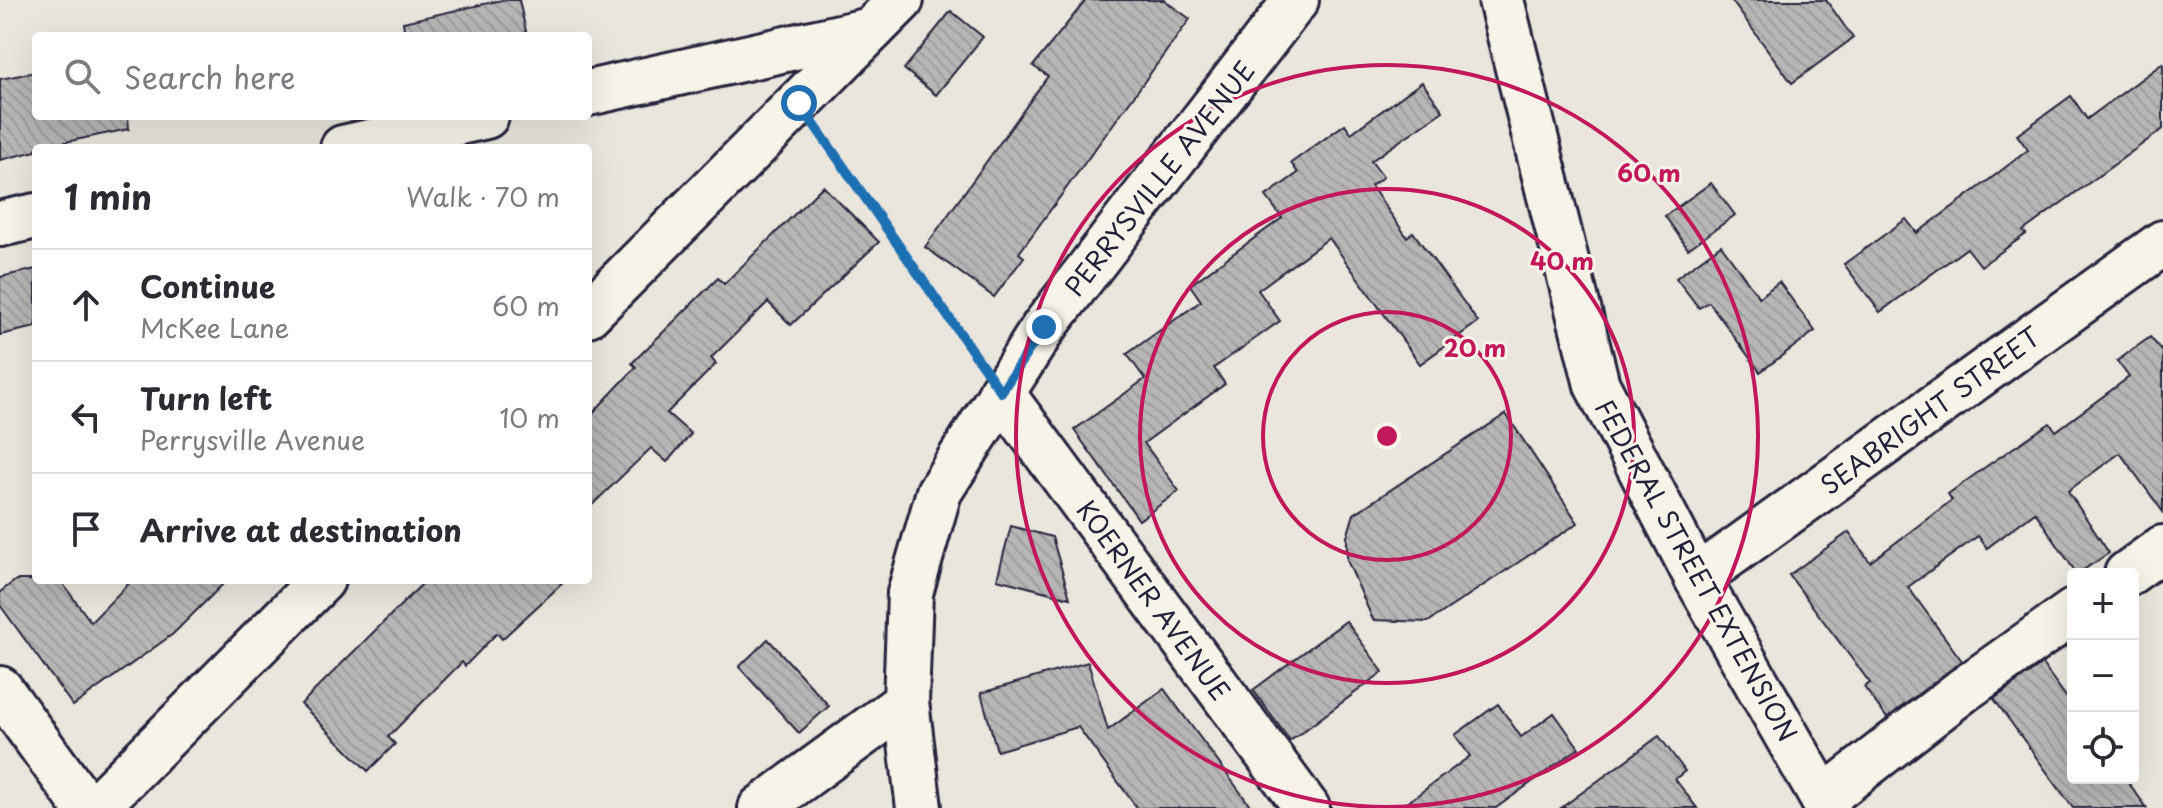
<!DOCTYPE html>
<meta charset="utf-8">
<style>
:root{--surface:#fff;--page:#f2f2f3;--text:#2b2b33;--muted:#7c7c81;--line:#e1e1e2}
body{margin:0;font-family:"Playpen Sans",sans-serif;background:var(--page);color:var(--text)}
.controls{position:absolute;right:24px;bottom:24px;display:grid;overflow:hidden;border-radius:8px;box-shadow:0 8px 32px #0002}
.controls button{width:72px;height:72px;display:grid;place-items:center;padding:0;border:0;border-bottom:2px solid var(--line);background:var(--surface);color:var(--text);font:40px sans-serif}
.stop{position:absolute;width:24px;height:24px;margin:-18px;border:6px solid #1f6fb2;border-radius:50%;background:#fff}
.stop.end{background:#1f6fb2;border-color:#fff;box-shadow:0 2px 8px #0008}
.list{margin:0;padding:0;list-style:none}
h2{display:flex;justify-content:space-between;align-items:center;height:104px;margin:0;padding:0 32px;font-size:34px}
h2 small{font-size:26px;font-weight:400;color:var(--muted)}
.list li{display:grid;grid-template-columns:52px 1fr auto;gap:24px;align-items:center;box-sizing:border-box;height:112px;padding:0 32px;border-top:2px solid var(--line)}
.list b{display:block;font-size:30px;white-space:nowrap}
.list p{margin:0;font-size:26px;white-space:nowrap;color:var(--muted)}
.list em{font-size:26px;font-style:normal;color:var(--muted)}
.icon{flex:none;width:44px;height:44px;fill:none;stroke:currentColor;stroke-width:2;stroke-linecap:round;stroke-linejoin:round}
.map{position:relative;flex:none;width:2163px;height:808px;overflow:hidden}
.search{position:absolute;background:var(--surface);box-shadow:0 8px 32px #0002;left:32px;top:32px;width:560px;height:88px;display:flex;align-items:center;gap:20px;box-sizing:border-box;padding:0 28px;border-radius:8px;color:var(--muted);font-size:30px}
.panel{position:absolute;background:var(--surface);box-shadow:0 8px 32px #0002;left:32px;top:144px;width:560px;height:440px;border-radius:8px}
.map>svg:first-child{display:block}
.building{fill:url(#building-back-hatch);stroke:#22223b;stroke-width:2}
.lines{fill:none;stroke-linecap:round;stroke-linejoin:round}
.minor-casing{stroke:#22223b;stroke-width:50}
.major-casing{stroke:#22223b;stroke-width:50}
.path{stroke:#22223b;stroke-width:5;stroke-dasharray:2 6;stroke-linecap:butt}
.minor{stroke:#f7f3e8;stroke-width:44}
.major{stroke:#f7f3e8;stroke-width:44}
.route{stroke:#1f6fb2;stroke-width:10}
.ring{fill:none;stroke:#c2185b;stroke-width:4}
.labels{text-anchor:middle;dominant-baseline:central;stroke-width:6;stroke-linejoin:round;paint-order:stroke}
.street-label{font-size:26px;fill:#22223b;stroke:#f7f3e8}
.centre{fill:#c2185b;stroke:#f7f3e8;stroke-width:4}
.ring-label{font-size:24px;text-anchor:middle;font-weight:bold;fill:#c2185b;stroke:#f7f3e8;stroke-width:6;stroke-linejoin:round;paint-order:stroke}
</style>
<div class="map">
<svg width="2163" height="808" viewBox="0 0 2163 808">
<defs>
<pattern id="building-back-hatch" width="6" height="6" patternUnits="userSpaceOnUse" patternTransform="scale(2)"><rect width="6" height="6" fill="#b8b6b5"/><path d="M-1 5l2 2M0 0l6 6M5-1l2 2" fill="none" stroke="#9e9c9d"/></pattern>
</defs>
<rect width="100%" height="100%" fill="#eae6de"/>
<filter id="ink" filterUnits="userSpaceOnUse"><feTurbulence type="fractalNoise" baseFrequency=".0125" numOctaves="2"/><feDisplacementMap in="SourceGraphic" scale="16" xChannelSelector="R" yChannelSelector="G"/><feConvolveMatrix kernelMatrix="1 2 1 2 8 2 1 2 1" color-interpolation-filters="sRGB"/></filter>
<g filter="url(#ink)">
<g class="building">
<polygon points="502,0 519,0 527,36 405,36 403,22"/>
<polygon points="1086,0 1164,0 1190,19 1019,253 1024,257 994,297 925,247 1048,76 1033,66"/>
<polygon points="1731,0 1826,0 1853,38 1792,83"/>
<polygon points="951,11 983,37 936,95 904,69"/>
<polygon points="2163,63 2163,129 2023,231 2026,234 1981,266 1967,248 1880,312 1844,264 1906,219 1917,233 1981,186 2028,150 2017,135 2071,96 2087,119"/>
<polygon points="36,72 36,116 128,116 129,129 36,148 36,151 0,160 0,79"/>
<polygon points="1422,82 1443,111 1371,161 1383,177 1371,186 1407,237 1413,232 1478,322 1420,364 1329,238 1258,290 1280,321 1214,368 1225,384 1144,443 1179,491 1139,520 1074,430 1145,379 1127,354 1201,301 1190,285 1282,218 1266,196 1298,173 1291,163 1345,124 1351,133"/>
<polygon points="1711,183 1735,215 1688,249 1665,216"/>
<polygon points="823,186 879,242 791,325 768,302 711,358 716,364 667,413 691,434 667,462 651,448 588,509 588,418 636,367 632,363 718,278 724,284"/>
<polygon points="1721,245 1759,297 1779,282 1815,331 1760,372 1709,302 1699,308 1676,278"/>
<polygon points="36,269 36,327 0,335 0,277"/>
<polygon points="2150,337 2163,352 2163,512 2120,453 2068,491 2109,553 2077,574 2035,512 1987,548 1978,536 1908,587 1962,661 1887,718 1864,687 1870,683 1789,575 1849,532 1870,562 1952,500 1948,494 1991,463 2050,423 2056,431 2129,377 2117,361"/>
<polygon points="1506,414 1578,523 1428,622 1373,620 1347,560 1347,537 1354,514"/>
<polygon points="1011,526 1052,537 1070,598 997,579"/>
<polygon points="16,580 60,580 91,622 132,580 227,580 173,634 73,706 0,605 0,592"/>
<polygon points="426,580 566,580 502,639 497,633 465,666 462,662 388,737 395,744 368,771 301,704"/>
<polygon points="1346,621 1383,672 1290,741 1253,690"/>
<polygon points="768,639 829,706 799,733 739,667"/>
<polygon points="1088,662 1108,730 1164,689 1252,808 1137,808 1078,727 997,751 981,693"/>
<polygon points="2042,664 2073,706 2073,778 2125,778 2147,808 2073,808 1994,699"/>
<polygon points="1498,704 1521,737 1554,713 1579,748 1496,808 1400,808 1470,756 1455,735"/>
<polygon points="1659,736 1685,771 1675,779 1697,808 1561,808"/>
</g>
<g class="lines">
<defs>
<g id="minor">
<polyline points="588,93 871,30"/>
<polyline points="343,148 486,116"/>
<polyline points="0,224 36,216"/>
<polyline points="588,314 901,0"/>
<polyline points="1001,392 1307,808"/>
<polyline points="2127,574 2163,548"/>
<polyline points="1697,578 2163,243"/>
<polyline points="0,689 86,808"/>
<polyline points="1823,799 1962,691 2073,612"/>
<polyline points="95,808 322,580"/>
<polyline points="761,808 906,702"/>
<polyline points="919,808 906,702 910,593 939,492 1044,327 1296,0"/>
</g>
<polyline id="major" points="1501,0 1597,385 1697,578 1828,808"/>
</defs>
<use href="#minor" class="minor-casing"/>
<use href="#major" class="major-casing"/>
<polyline class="path" points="823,137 975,355"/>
<use href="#minor" class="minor"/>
<use href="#major" class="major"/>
</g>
</g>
<g class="lines" filter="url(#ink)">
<polyline class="route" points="799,103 1001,392 1044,327"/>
</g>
<g class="ring">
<circle cx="1387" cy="436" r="124"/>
<circle cx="1387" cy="436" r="247"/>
<circle cx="1387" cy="436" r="371"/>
</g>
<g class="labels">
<g class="street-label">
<text transform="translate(1159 178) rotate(-52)">PERRYSVILLE AVENUE</text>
<text transform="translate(1930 410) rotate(-36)">SEABRIGHT STREET</text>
<text transform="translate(1697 570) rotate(61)">FEDERAL STREET EXTENSION</text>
<text transform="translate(1154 600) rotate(54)">KOERNER AVENUE</text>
</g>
</g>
<circle cx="1387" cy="436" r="12" class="centre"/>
<g class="ring-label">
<text x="1649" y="182">60 m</text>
<text x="1562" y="270">40 m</text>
<text x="1475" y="357">20 m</text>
</g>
</svg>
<div class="controls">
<button>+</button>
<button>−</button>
<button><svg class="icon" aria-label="locate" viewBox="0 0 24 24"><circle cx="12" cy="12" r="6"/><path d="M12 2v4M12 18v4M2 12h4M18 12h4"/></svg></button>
</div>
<div class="stop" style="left:799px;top:103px"></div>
<div class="stop end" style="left:1044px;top:327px"></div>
<div class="search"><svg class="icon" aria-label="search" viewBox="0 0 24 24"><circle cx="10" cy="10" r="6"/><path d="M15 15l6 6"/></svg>Search here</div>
<section class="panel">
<h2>1 min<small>Walk · 70 m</small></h2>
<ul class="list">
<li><svg class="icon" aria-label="ahead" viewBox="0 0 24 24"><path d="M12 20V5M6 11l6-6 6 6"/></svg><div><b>Continue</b><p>McKee Lane</p></div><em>60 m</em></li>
<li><svg class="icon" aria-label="left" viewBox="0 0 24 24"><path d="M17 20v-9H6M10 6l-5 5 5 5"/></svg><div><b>Turn left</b><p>Perrysville Avenue</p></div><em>10 m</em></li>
<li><svg class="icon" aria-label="arrive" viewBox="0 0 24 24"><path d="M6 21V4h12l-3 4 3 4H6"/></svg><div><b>Arrive at destination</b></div></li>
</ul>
</section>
</div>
